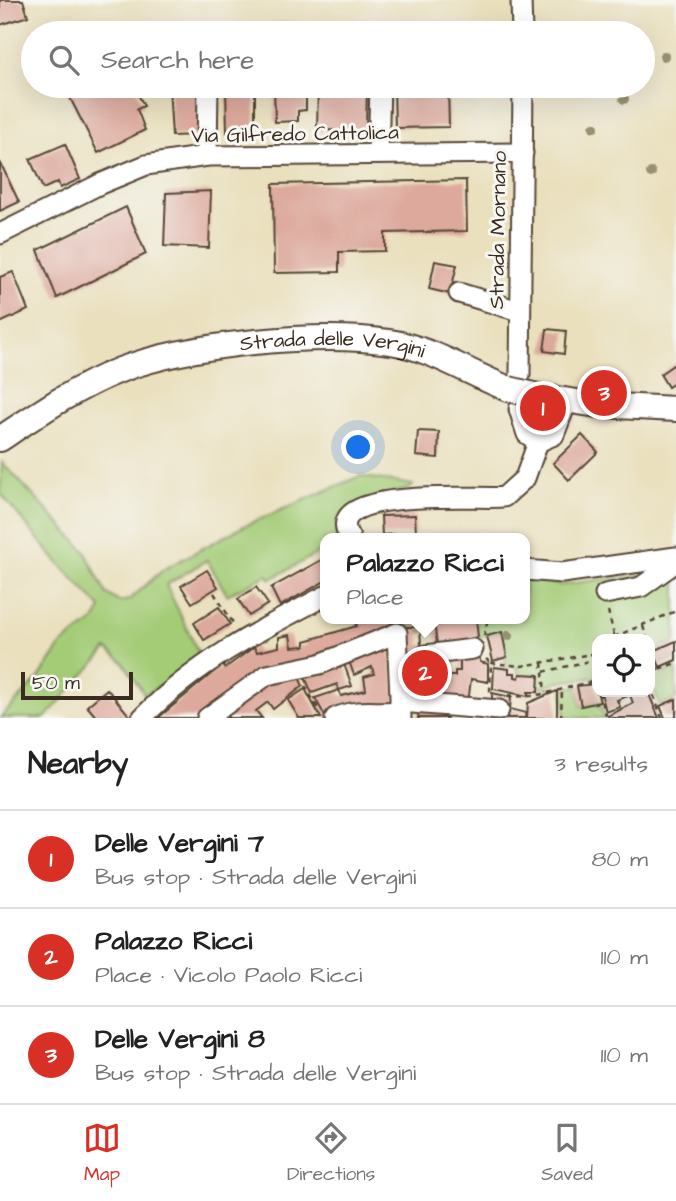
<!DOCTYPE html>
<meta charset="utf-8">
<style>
:root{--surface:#fff;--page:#f6f6f6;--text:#222;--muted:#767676;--line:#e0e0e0;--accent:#d93025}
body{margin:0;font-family:"Architects Daughter",sans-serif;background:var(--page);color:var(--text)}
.controls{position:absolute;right:21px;bottom:21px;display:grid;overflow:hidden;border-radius:14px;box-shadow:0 7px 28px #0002}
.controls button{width:63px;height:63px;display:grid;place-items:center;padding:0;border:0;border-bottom:2px solid var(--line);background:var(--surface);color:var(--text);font:35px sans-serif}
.scale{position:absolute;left:21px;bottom:18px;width:112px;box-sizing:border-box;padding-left:7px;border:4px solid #3b2a1e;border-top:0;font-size:19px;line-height:24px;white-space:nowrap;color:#3b2a1e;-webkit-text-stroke:5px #f6f6f2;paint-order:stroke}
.you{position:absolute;left:359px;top:448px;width:24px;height:24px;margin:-18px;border:5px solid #fff;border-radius:50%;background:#1a73e8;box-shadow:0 0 0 10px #1a73e833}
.badge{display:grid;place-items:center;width:46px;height:46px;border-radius:50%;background:var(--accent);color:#fff;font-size:23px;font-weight:700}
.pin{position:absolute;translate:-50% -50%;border:4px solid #fff;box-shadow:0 2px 7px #0006}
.popup{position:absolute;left:320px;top:533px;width:210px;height:91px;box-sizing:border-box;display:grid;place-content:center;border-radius:14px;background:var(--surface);filter:drop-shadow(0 2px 5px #0005);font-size:23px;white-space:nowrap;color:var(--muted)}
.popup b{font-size:26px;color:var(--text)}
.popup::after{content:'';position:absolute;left:50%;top:100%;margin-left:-14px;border:14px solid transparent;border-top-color:var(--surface)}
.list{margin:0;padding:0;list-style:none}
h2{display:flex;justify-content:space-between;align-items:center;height:91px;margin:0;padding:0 28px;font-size:30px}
h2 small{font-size:23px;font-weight:400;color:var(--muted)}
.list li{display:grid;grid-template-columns:46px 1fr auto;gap:21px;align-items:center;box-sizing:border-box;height:98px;padding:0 28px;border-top:2px solid var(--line)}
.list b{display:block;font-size:26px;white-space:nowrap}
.list p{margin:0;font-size:23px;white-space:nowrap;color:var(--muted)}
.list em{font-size:23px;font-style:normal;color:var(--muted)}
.icon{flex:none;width:38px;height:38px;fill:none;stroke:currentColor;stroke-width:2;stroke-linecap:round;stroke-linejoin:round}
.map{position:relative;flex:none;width:676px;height:718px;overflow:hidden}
.search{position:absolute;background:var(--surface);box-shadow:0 7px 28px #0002;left:21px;right:21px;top:21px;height:77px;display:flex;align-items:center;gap:18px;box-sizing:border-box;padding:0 24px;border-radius:38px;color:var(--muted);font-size:26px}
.sheet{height:385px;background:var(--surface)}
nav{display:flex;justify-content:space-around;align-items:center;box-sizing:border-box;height:98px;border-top:2px solid var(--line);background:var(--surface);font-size:19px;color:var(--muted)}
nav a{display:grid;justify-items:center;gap:4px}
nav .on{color:var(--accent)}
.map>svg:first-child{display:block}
.green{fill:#a4cc77;stroke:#707b4a;stroke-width:2}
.building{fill:#dda99c;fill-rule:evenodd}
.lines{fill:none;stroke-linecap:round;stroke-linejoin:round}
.minor-casing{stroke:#554536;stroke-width:23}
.major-casing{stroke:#554536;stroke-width:28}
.path{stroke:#554536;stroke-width:2.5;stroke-dasharray:5 5;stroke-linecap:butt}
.minor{stroke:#fff;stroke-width:19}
.major{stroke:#fff;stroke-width:24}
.major-bridge-casing{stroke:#554536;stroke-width:28;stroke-linecap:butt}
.major-bridge{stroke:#fff;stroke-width:24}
.tree{fill:#989272}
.labels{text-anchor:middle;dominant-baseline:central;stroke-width:6;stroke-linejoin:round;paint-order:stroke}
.street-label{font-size:21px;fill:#3b2a1e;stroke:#f6f6f2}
</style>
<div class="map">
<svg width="676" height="718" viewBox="0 0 676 718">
<rect width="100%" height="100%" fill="#f6f6f2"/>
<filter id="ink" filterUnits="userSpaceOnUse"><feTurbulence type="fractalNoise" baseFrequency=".0143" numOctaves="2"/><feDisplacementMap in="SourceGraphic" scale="14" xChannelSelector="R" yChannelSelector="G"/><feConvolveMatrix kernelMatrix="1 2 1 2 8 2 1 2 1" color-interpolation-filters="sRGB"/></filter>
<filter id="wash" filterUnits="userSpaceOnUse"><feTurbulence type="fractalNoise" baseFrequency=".00686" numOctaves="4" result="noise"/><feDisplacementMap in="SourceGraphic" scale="28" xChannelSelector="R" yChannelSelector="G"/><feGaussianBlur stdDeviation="1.57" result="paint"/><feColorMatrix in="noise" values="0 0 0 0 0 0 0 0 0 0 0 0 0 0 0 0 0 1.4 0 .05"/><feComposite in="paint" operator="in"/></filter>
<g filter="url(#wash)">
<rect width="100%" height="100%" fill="#eae0be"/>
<g class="green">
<path d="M2,462L85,551L106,593L119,602L129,600L164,569L244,526L360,476L413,485L411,488C393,493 345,502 337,522C335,527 337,533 338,538H325V549L271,579L267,575L227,595L207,560L166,585L201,658L145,695L123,662L107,649L45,718H0L38,679L63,643L95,620L101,608L53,557L0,493Z"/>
<polygon points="676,568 676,641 650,652 650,639 597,639 597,677 558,682 538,689 538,675 518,674 518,668 506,666 502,632 478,637 476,619 525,619 525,579 560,585 640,574 651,588"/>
<polygon points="402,619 449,619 435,622 435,630 420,632 420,627 404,627"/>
<polygon points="676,668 676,699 660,706 650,678"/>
<polygon points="577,686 581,706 600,702 604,718 565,718 563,689"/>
</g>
<g id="blocks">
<g class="building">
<polygon points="0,0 23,0 28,16 0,25"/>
<polygon points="298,22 298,33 273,33 272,23"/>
<polygon points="319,27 368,28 368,33 319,33"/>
<polygon points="64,86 134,86 144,106 137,109 145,130 98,153"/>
<polygon points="169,86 195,86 195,90 199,90 199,135 172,136"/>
<polygon points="226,86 249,86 249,91 255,91 255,133 227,133"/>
<polygon points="274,86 306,86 306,110 298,111 298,121 275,122"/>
<polygon points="318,86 367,86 366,131 317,130"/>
<polygon points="394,86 448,86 449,127 395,128"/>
<polygon points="65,144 80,179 60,188 58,182 43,189 30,159"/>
<polygon points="0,162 19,202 0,211"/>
<polygon points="466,180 467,231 385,233 385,251 339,252 339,272 274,273 273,184"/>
<polygon points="211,191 209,248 164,246 166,193"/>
<polygon points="126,207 146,254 57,298 38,250"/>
<polygon points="435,261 457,265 450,294 429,289"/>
<polygon points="13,272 28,310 0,323 0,277"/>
<polygon points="547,329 566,331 564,354 544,351"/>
<polygon points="676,363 676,382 668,387 660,374"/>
<polygon points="418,431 439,432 438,458 416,456"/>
<polygon points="582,435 598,452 569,480 553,463"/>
<polygon points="415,515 416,533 382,535 381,516"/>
<polygon points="325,558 325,581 280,606 271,588"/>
<polygon points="207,570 218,587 192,603 181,586"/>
<polygon points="256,587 268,604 249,616 238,599"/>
<polygon points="219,607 230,624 204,640 194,623"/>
<polygon points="353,619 390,619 393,627 200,718 158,718 222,665 225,668 254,647 257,652 279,647 279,637 290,635 292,647 305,646 305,641 357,626"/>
<polygon points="449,619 476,619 478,637 465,640 465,647 438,651 434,623"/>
<path d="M404,627H420L421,645H426V658H435V664H441V657L479,651L480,662L488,664V682L471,679L468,703L405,698L402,660L421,659V653L406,654ZM447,661H460V671H455V676H447Z"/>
<polygon points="502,632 507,657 493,661 487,636"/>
<polygon points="389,639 397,708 326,718 315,698 339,690 341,696 366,690 364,677 374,674 372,667 354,675 349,661 344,664 352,686 339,690 337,684 312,693 303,673"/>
<polygon points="676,641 676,660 660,667 653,651"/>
<polygon points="494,667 509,669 509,673 515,673 515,677 519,678 520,674 539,675 538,692 528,692 528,696 493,689"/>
<polygon points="297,673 303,686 273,709 268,702 256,711 262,718 228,718 222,711 271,676"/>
<polygon points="595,684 600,702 581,706 577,686"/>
<polygon points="107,689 129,715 125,718 97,718 87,706"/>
<polygon points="305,689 321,718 299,718 288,700"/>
<polygon points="557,691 557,718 527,718 528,703"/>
<polygon points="601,692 648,692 659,718 609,718 608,716 633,703 630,695 617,700 620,707 606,712"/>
<polygon points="492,693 511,697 510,709 526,713 525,718 506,718 507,709 492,707"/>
<polygon points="676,699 676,718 665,718 660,706"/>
<polygon points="420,707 448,708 447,718 418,718"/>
</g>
</g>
</g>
<g filter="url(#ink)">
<use href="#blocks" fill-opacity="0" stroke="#554536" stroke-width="2"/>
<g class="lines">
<defs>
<g id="minor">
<polyline points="521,0 522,33"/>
<polyline points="378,154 380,86"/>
<polyline points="207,156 208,86"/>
<polyline points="0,234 100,184 146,165 207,156 523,153"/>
<polyline points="459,293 519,311"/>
<polyline points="520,375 523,86"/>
<polyline points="519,409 527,434 538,442"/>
<polyline points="538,442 554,435 567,401"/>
<path d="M350,538C316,485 486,500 504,497L525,478L538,442"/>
<polyline points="525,570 562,573 676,557"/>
<polyline points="605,594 641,587 676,562"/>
<polyline points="426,655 473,649"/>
<polyline points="400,702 499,710"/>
<path d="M142,718C194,664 259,630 325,596"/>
<polyline points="207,718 267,675 320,664 397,633 401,718"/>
<path d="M335,718C361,707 375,714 401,711"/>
</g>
<g id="major">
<polyline points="538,396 597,405 676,409"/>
<path id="s1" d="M0,439C39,413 77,387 120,370C188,344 318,331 390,342C431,348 470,374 509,389"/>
</g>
</defs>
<use href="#minor" class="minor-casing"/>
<use href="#major" class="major-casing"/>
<g class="path">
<polyline points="214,593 235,626"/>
<polyline points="608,611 615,639"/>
<polyline points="643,626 647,639"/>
<polyline points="484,636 488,619"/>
<polyline points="614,637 676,611"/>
<polyline points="650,647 658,670"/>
<polyline points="486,659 491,663 490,692"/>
<polyline points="491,663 522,666 597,653"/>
<polyline points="542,663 543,672 597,659"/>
<polyline points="543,672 545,693"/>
<polyline points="650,672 676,663"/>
<polyline points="305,686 319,710"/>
<polyline points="650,686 662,718"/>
<polyline points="599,692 607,718"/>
<path d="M508,695C538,701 568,685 597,681"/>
<polyline points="561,718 562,688"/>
</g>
<use href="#minor" class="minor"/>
<use href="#major" class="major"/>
<defs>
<polyline id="major-bridge" points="509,389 538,396"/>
</defs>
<use href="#major-bridge" class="major-bridge-casing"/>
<use href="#major-bridge" class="major-bridge"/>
</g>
<g class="tree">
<circle cx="664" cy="56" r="5"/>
<circle cx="624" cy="99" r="5"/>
<circle cx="594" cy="127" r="5"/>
<circle cx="651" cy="173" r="5"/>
<circle cx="508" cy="636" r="5"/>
</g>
</g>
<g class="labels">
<g class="street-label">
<text transform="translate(295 134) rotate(-1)">Via Gilfredo Cattolica</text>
<text transform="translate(498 230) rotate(-89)">Strada Mornano</text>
<text stroke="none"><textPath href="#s1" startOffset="355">Strada delle Vergini</textPath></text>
</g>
</g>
</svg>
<div class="controls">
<button><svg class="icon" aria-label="locate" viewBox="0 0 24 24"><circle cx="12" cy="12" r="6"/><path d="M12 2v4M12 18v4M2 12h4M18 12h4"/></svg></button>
</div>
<div class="scale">50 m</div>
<div class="you"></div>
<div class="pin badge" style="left:543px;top:408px">1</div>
<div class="pin badge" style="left:425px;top:673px">2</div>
<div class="popup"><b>Palazzo Ricci</b>Place</div>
<div class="pin badge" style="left:604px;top:393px">3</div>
<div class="search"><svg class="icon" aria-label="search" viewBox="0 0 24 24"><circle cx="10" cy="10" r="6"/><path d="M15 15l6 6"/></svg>Search here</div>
</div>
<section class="sheet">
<h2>Nearby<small>3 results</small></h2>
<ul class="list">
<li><span class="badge">1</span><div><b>Delle Vergini 7</b><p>Bus stop · Strada delle Vergini</p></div><em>80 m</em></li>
<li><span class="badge">2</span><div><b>Palazzo Ricci</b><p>Place · Vicolo Paolo Ricci</p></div><em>110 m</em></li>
<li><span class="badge">3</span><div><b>Delle Vergini 8</b><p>Bus stop · Strada delle Vergini</p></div><em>110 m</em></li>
</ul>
</section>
<nav>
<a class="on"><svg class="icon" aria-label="map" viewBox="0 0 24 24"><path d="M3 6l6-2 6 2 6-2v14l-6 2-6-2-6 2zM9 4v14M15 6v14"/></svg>Map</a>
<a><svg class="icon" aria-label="directions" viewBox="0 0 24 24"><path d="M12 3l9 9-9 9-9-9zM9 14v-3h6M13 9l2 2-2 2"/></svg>Directions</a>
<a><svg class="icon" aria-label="saved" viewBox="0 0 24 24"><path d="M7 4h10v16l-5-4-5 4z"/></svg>Saved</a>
</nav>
